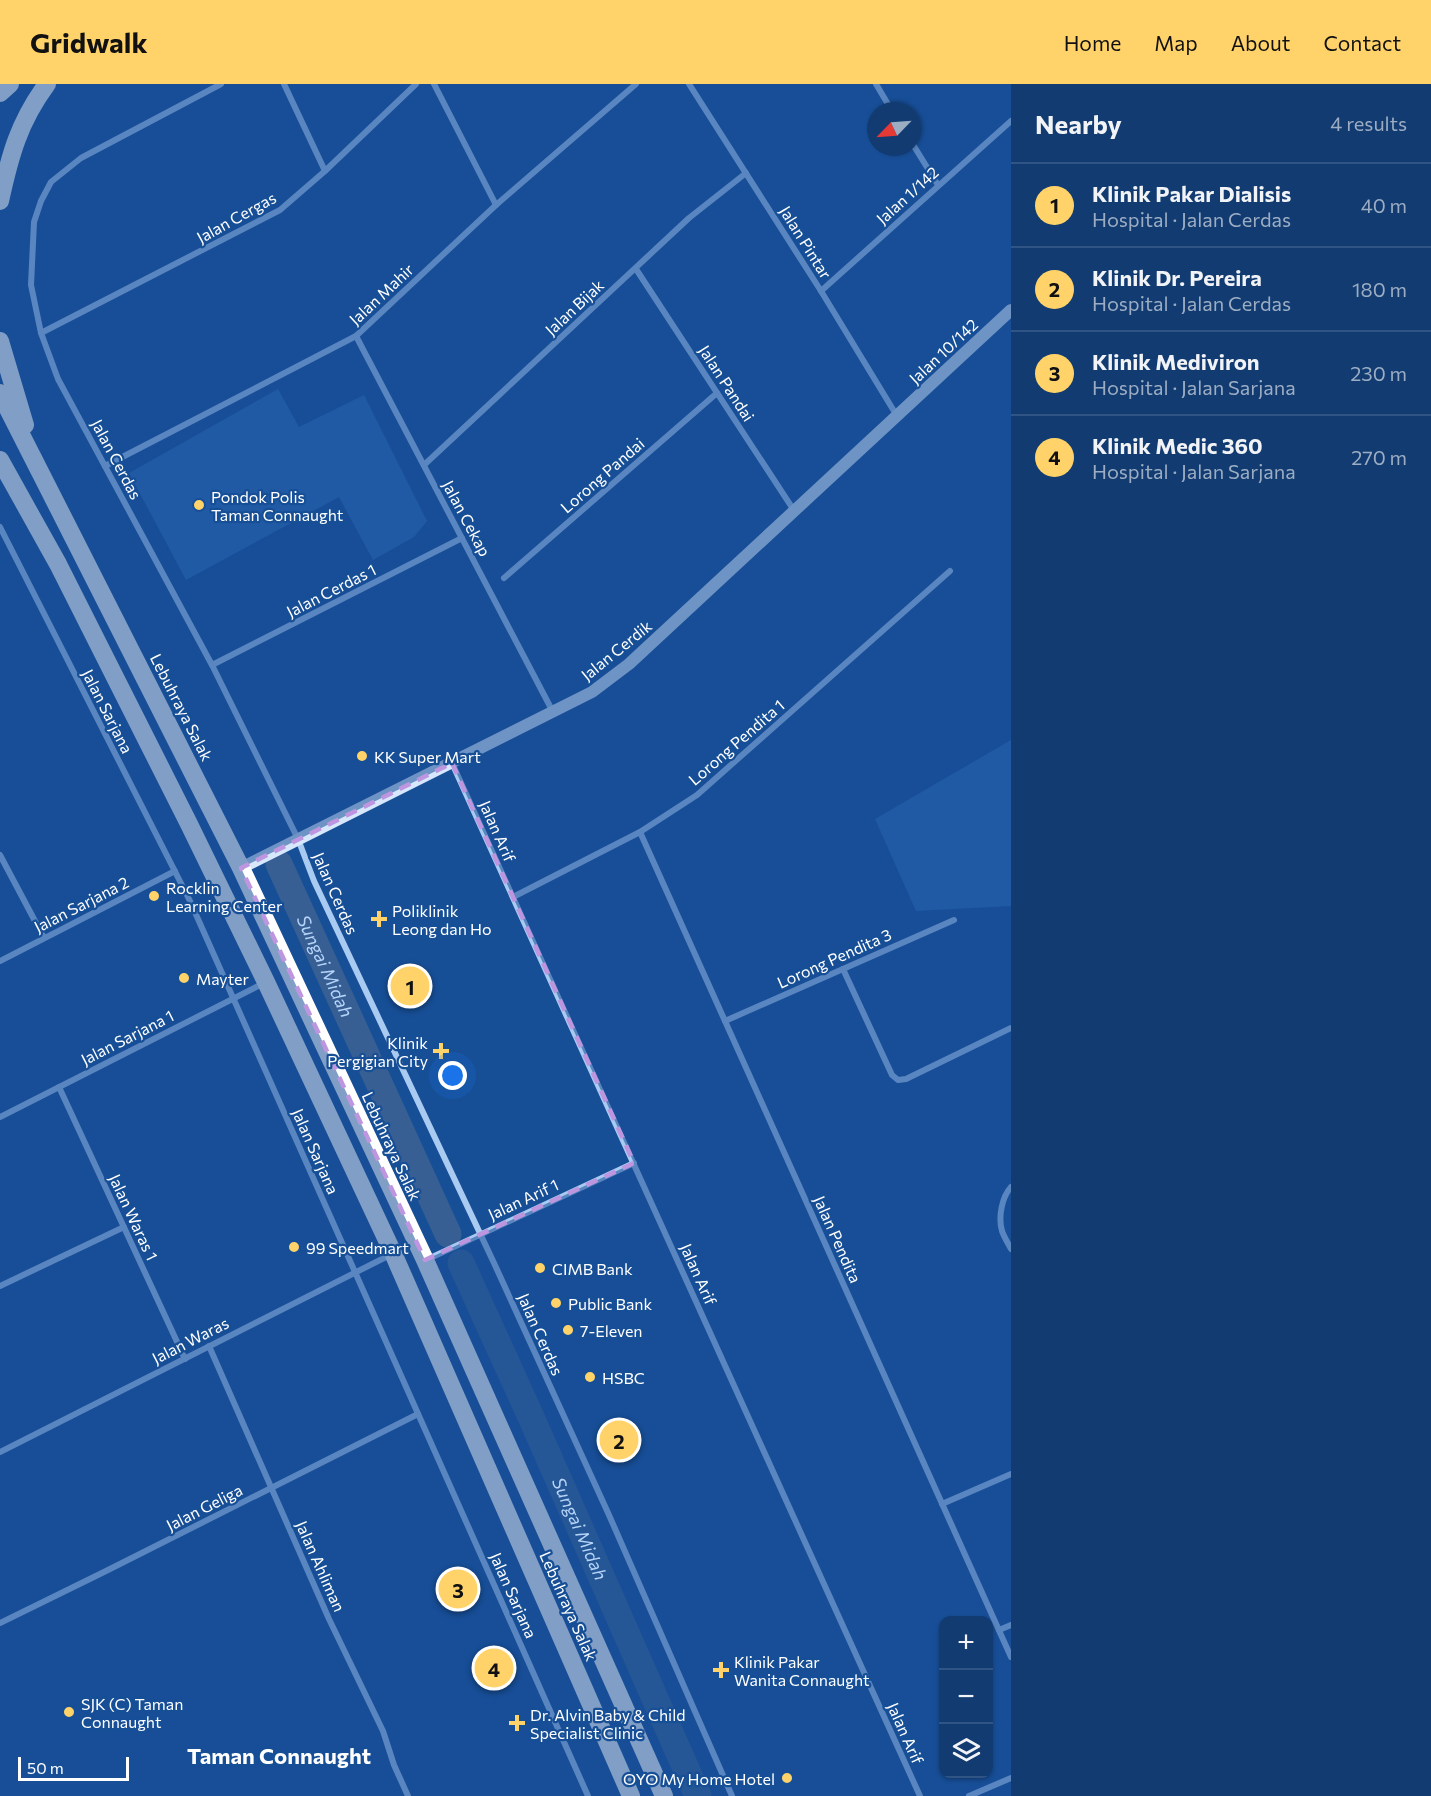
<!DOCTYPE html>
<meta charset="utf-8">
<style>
:root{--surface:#113b71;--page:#1a4276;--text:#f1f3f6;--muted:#9cadc3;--line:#305584;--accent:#ffd36a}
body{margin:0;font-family:Commissioner,sans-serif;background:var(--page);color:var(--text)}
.controls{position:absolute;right:18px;bottom:18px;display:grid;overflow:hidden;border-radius:12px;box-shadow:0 2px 4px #0004}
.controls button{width:54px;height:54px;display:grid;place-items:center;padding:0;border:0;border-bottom:2px solid var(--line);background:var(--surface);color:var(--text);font:30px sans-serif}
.compass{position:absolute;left:867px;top:18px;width:54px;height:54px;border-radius:50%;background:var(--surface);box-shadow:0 2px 4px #0004;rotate:245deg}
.scale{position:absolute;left:18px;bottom:15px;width:111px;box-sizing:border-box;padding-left:6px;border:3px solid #fff;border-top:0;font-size:16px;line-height:21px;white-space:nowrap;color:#fff;-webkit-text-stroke:4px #174f97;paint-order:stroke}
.you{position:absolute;left:453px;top:992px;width:21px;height:21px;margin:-15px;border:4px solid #fff;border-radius:50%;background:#1a73e8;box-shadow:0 0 0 9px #1a73e833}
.badge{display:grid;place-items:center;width:39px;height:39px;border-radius:50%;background:var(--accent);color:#111;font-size:20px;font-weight:700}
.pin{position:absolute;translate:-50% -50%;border:3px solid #fff;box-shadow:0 2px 6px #0006}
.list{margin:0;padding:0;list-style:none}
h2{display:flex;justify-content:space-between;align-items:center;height:78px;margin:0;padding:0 24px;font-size:26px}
h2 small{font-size:20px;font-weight:400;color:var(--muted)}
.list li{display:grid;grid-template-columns:39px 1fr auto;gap:18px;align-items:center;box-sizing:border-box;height:84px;padding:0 24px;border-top:2px solid var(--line)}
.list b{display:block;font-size:22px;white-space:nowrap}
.list p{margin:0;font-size:20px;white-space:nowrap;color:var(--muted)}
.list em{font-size:20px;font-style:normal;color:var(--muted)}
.icon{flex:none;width:33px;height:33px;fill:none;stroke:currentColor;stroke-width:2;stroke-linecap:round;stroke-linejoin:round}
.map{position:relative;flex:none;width:1011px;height:1712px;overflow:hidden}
header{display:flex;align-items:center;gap:36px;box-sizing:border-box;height:84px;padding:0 30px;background:var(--accent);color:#111}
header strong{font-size:28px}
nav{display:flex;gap:33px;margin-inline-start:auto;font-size:21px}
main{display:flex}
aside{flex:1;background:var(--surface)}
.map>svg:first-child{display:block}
.green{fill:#2a69b6}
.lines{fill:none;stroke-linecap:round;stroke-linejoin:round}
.river{stroke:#375f94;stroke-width:27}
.street{stroke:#a9caf1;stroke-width:6}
.secondary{stroke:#d8e8fc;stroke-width:12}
.highway{stroke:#fff;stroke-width:18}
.marked{fill:none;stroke:#bd96df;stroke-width:4.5;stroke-dasharray:12 8;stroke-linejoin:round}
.poi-dot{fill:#ffd36a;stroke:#174f97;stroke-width:2}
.labels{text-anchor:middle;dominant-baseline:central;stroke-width:4.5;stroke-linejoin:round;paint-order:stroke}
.street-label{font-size:16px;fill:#fff;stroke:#174f97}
.poi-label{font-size:16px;fill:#fff;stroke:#174f97;text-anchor:start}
.water-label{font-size:18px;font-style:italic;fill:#b6d4f8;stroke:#174f97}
.district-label{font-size:22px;font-weight:bold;fill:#fff;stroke:#174f97}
</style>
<header>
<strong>Gridwalk</strong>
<nav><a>Home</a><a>Map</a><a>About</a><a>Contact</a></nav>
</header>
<main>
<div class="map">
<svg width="1011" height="1712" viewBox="0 0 1011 1712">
<rect width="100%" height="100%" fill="#174f97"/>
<g class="green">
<polygon points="278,305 299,343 364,311 427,437 414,453 373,476 339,413 186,496 129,389"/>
<polygon points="1011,656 1011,822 916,827 875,735"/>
</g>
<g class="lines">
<g class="river">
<path id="s1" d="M279,780L448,1150"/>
<path id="s2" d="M461,1179L531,1333L698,1712"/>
</g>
<g class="street">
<polyline points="221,0 81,74 51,98 41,117 34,138 31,201 41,249 58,295 212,581 298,755 314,797 494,1179 609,1431 732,1712"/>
<polyline points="284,0 325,87"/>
<polyline points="434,0 496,121"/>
<polyline points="689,0 821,207 897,332"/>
<polyline points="876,0 892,27"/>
<polyline points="912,59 938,101"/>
<polyline points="636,185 795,428"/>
<polyline points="821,207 1011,37"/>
<polyline points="41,249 280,126 325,87 416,0"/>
<polyline points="356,252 553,628"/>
<polyline points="424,381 689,134 746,89"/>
<polyline points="105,382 356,252 496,121 636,0"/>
<polyline points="0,443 190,817 588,1712"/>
<polyline points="504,494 717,309"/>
<polyline points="212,581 462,454"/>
<polyline points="452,679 920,1712"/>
<polyline points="640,748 1011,1573"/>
<polyline points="0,771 44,854"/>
<polyline points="513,813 640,748 697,711 950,487"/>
<polyline points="0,877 175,787"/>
<polyline points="843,885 892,991 898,996 906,995 1011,944"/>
<polyline points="725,937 954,836"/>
<polyline points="59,1003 185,1275"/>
<polyline points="0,1033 264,899"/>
<path d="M1011,1103C1002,1113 998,1133 1002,1147C1004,1153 1008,1159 1011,1165"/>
<polyline points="428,1175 634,1079"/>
<polyline points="0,1202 124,1143"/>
<polyline points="209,1262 329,1535 383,1647 394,1681 408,1712"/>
<polyline points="0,1368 390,1171"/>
<polyline points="942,1420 1011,1390"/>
<polyline points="0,1539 104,1488 418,1330"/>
<polyline points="999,1546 1011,1541"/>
<polyline points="969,1712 1011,1694"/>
</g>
<polyline class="secondary" points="241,784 592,608 629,580 1011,226"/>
<g class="highway">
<polyline points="0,9 10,0"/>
<path d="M0,117C10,71 19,38 47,0"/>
<polyline points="0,257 25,341"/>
<polyline points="0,309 241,784 425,1176 664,1712"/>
<polyline points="0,376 58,480 189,740 266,898 393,1169 631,1712"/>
</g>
</g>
<path d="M0 0H1011V1712H0ZM452,679L634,1079L425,1176L241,784Z" fill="#174f97" fill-opacity=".55" fill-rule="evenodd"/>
<path class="marked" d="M452,679L634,1079L425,1176L241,784Z"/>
<g class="poi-dot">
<circle cx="199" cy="421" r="6"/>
<circle cx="362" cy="672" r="6"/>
<circle cx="154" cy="812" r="6"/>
<path d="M376 826h6v6h6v6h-6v6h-6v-6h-6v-6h6z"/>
<circle cx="184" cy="894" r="6"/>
<path d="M438 958h6v6h6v6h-6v6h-6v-6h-6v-6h6z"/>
<circle cx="294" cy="1163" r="6"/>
<circle cx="540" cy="1184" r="6"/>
<circle cx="556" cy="1219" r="6"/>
<circle cx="568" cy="1246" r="6"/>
<circle cx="590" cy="1293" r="6"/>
<path d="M718 1577h6v6h6v6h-6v6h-6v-6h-6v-6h6z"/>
<circle cx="69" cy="1628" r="6"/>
<path d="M514 1630h6v6h6v6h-6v6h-6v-6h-6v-6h6z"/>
<circle cx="787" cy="1694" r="6"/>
</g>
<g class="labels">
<g class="street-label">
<text transform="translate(907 111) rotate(-42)">Jalan 1/142</text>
<text transform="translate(236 133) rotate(-29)">Jalan Cergas</text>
<text transform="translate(806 158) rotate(58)">Jalan Pintar</text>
<text transform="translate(381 210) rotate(-43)">Jalan Mahir</text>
<text transform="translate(574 223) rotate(-43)">Jalan Bijak</text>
<text transform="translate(943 267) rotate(-43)">Jalan 10/142</text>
<text transform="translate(727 299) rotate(57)">Jalan Pandai</text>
<text transform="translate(117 375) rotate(62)">Jalan Cerdas</text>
<text transform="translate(602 391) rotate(-41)">Lorong Pandai</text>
<text transform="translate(467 434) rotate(62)">Jalan Cekap</text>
<text transform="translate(331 506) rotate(-27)">Jalan Cerdas 1</text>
<text transform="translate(616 566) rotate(-39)">Jalan Cerdik</text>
<text transform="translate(182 623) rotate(63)">Lebuhraya Salak</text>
<text transform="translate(108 627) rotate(63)">Jalan Sarjana</text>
<text transform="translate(736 658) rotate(-41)">Lorong Pendita 1</text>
<text transform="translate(498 747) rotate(66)">Jalan Arif</text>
<text transform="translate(336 809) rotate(66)">Jalan Cerdas</text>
<text transform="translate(81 820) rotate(-27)">Jalan Sarjana 2</text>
<text transform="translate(834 874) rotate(-24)">Lorong Pendita 3</text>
<text transform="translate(127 953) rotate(-27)">Jalan Sarjana 1</text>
<text transform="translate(392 1062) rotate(65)">Lebuhraya Salak</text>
<text transform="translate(316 1067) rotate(66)">Jalan Sarjana</text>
<text transform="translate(523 1115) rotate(-25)">Jalan Arif 1</text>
<text transform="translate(134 1133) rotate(65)">Jalan Waras 1</text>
<text transform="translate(838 1155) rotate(66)">Jalan Pendita</text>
<text transform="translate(699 1190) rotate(66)">Jalan Arif</text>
<text transform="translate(541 1250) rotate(66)">Jalan Cerdas</text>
<text transform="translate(190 1256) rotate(-27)">Jalan Waras</text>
<text transform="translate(204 1423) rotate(-27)">Jalan Geliga</text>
<text transform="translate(321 1482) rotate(66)">Jalan Ahliman</text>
<text transform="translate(514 1511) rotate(66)">Jalan Sarjana</text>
<text transform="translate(569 1522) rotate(66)">Lebuhraya Salak</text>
<text transform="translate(906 1649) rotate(66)">Jalan Arif</text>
</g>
<g class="poi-label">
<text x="211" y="412">Pondok Polis<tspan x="211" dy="18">Taman Connaught</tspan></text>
<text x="374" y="672">KK Super Mart</text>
<text x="166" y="803">Rocklin<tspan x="166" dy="18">Learning Center</tspan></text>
<text x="392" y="826">Poliklinik<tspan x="392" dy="18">Leong dan Ho</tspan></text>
<text x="196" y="894">Mayter</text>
<text x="428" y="958" text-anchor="end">Klinik<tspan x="428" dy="18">Pergigian City</tspan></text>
<text x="306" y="1163">99 Speedmart</text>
<text x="552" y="1184">CIMB Bank</text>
<text x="568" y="1219">Public Bank</text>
<text x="580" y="1246">7-Eleven</text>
<text x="602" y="1293">HSBC</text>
<text x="734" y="1577">Klinik Pakar<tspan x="734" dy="18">Wanita Connaught</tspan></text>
<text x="81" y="1619">SJK (C) Taman<tspan x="81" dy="18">Connaught</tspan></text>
<text x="530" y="1630">Dr. Alvin Baby &amp; Child<tspan x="530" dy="18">Specialist Clinic</tspan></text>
<text x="775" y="1694" text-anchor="end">OYO My Home Hotel</text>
</g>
<g class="water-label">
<text stroke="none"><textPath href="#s1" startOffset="112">Sungai Midah</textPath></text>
<text stroke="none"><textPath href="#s2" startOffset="291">Sungai Midah</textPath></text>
</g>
<g class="district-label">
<text x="279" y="1671">Taman Connaught</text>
</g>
</g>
</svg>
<div class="controls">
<button>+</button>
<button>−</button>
<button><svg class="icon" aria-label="layers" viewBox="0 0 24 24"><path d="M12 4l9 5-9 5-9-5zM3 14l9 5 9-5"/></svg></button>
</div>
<svg class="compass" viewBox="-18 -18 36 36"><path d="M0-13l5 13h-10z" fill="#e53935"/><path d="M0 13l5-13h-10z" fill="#9cadc3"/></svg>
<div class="scale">50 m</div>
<div class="you"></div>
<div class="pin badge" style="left:410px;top:902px">1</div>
<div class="pin badge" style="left:619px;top:1356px">2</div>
<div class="pin badge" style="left:458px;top:1505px">3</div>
<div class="pin badge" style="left:494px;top:1584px">4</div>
</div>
<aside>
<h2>Nearby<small>4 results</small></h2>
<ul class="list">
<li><span class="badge">1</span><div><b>Klinik Pakar Dialisis</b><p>Hospital · Jalan Cerdas</p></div><em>40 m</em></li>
<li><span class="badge">2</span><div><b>Klinik Dr. Pereira</b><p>Hospital · Jalan Cerdas</p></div><em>180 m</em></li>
<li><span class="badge">3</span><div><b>Klinik Mediviron</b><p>Hospital · Jalan Sarjana</p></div><em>230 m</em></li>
<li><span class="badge">4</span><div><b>Klinik Medic 360</b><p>Hospital · Jalan Sarjana</p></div><em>270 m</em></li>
</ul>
</aside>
</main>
